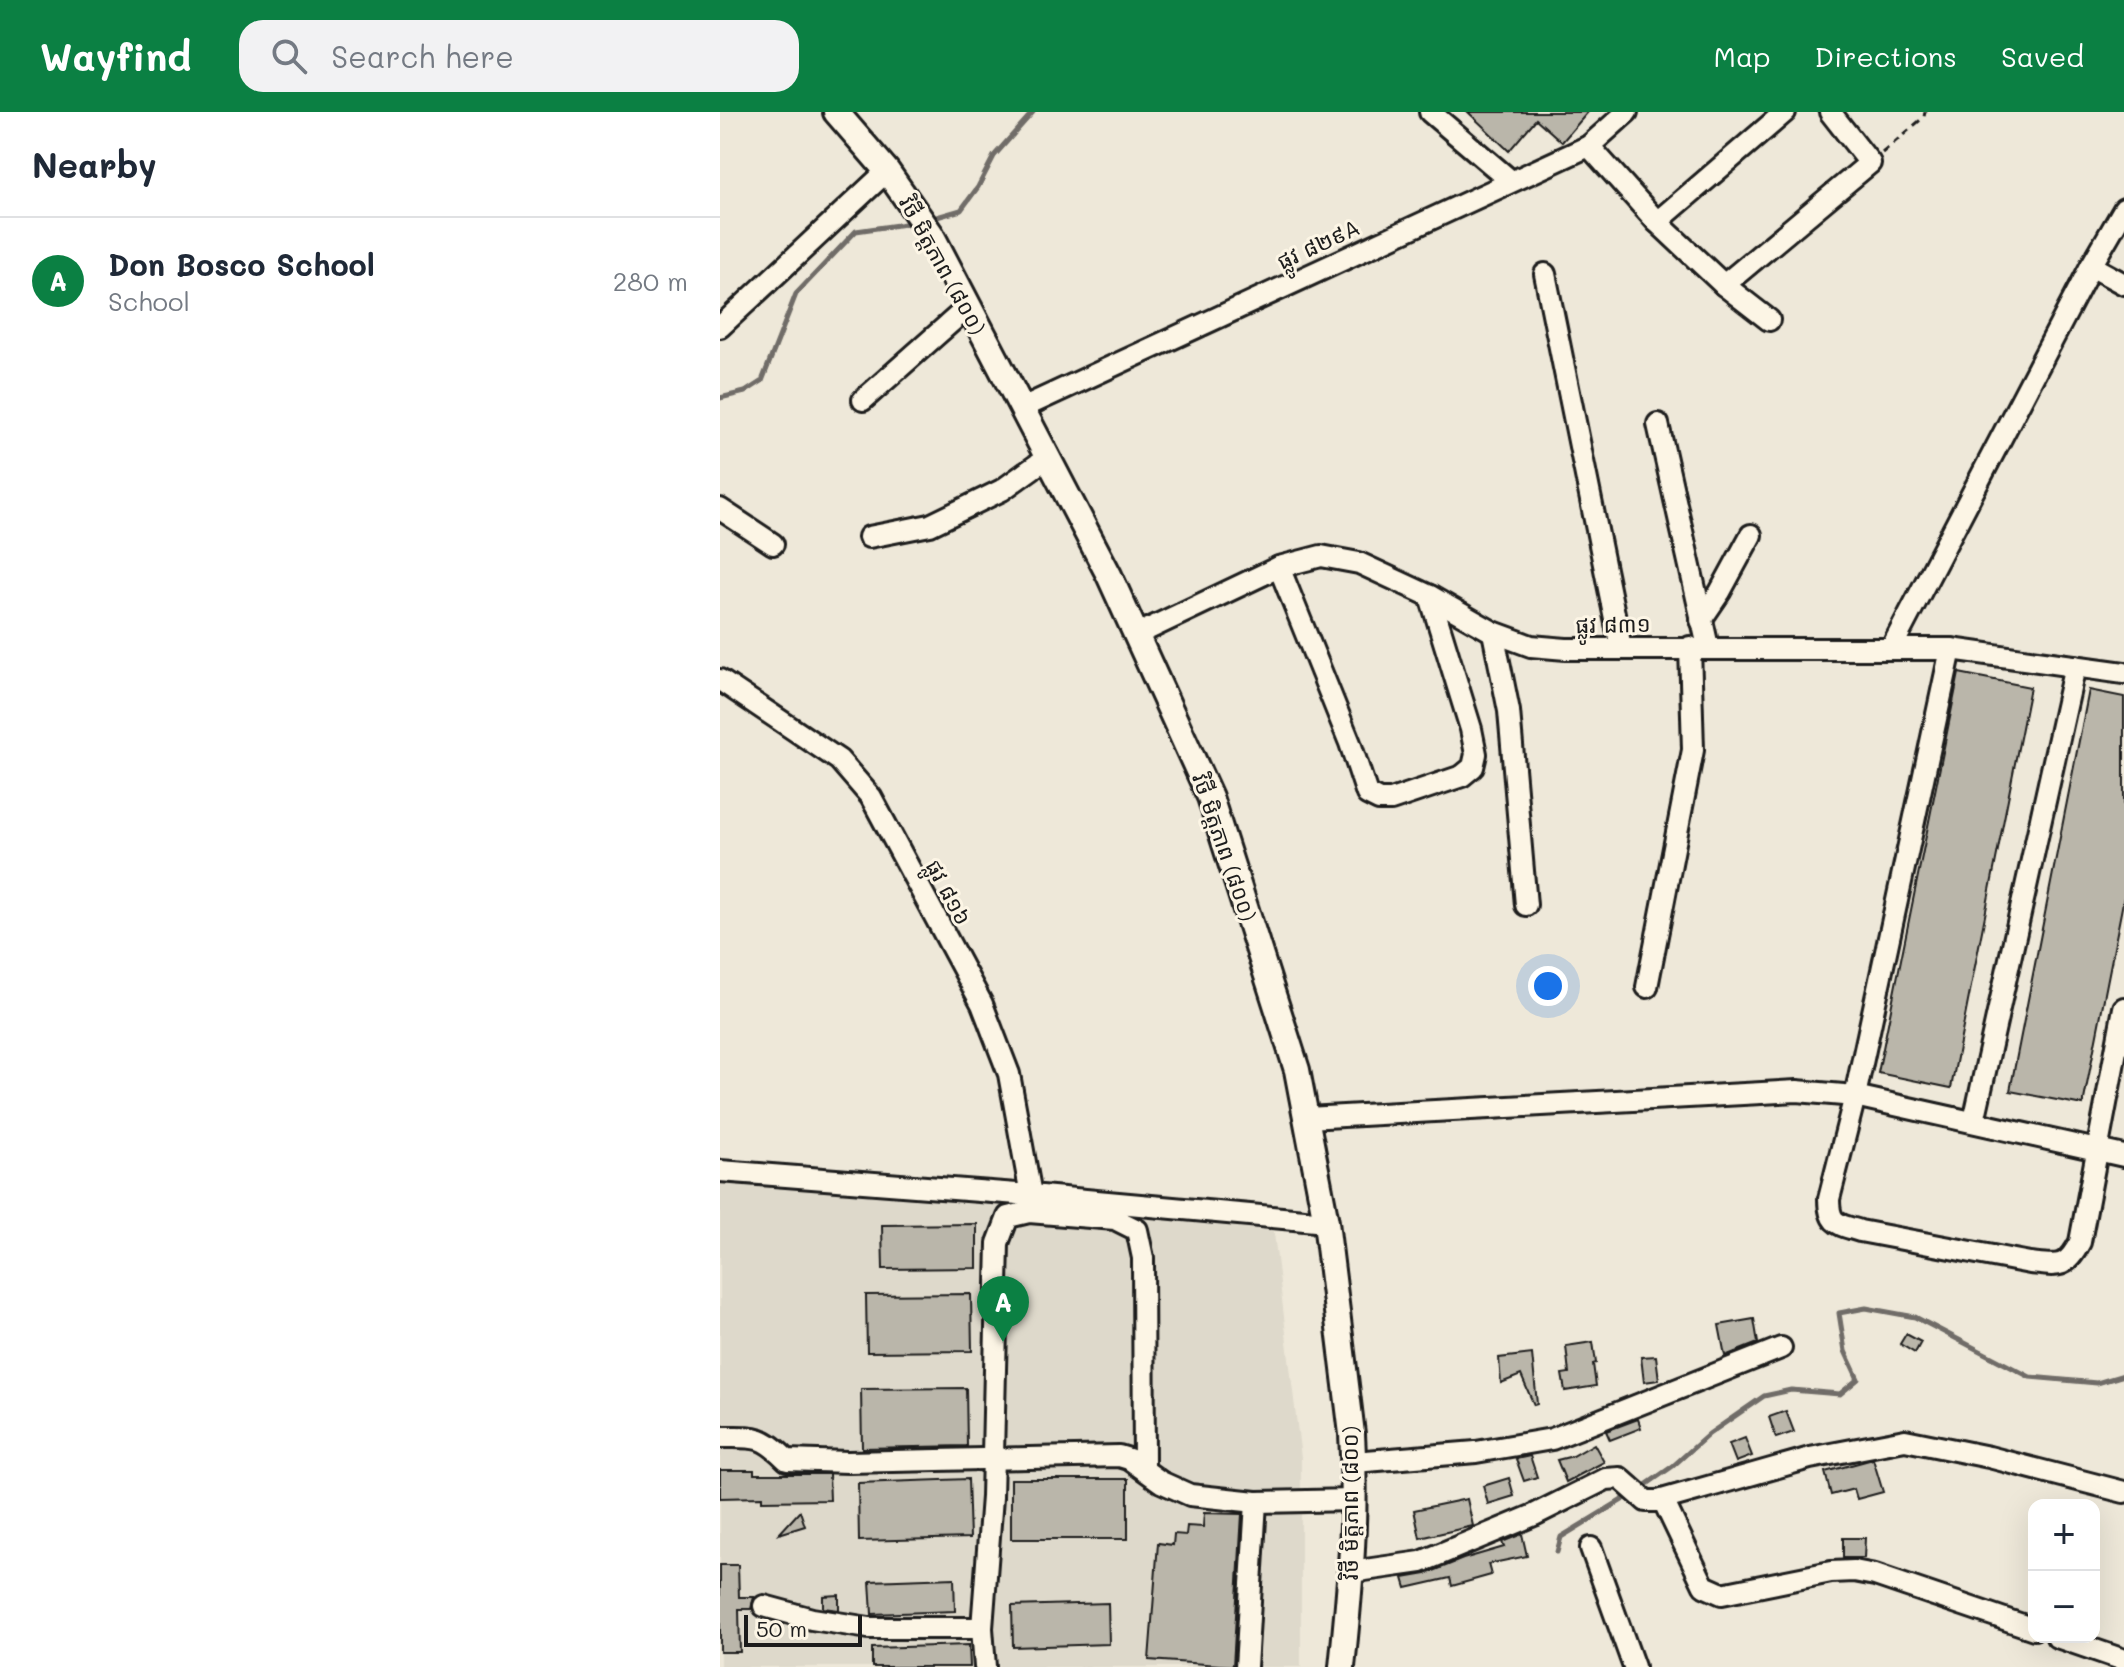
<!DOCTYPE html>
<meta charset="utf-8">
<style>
:root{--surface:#fff;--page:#f2f2f3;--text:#1f2937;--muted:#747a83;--line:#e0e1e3;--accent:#0b8043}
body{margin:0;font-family:Mali,"Noto Sans Khmer",sans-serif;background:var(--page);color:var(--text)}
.controls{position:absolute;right:24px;bottom:24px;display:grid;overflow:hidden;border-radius:16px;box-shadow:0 8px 32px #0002}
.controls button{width:72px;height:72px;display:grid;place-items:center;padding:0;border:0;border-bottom:2px solid var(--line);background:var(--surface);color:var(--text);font:40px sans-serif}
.scale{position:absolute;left:24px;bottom:20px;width:118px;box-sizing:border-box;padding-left:8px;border:4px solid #1c1c1c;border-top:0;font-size:22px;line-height:28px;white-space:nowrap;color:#1c1c1c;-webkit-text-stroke:6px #fcf5e5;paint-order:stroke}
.you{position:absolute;left:828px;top:874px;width:28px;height:28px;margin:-20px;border:6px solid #fff;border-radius:50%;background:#1a73e8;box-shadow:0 0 0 12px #1a73e833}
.badge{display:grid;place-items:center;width:52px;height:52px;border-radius:50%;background:var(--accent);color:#fff;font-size:26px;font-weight:700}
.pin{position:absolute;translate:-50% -66px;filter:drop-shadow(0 2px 4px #0008)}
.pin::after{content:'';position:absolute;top:42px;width:28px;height:24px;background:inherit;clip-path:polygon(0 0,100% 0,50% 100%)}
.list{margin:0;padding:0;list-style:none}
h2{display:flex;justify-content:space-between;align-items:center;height:104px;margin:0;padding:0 32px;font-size:34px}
h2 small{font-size:26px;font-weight:400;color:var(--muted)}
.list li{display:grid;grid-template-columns:52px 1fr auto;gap:24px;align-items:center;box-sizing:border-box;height:128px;padding:0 32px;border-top:2px solid var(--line)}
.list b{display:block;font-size:30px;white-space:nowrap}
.list p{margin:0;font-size:26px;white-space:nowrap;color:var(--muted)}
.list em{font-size:26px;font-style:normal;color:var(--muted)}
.icon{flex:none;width:44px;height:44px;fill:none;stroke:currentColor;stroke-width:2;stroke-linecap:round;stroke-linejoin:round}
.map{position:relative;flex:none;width:1404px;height:1555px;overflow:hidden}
header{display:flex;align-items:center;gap:48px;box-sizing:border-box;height:112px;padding:0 40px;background:var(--accent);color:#fff}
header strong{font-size:38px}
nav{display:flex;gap:44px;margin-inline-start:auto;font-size:28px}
.search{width:560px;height:72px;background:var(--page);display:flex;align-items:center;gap:20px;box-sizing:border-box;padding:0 28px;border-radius:24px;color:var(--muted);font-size:30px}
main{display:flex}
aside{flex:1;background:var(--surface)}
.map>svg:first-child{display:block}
.built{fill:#ded9cb}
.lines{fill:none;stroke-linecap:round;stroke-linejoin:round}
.stream{stroke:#6f6c67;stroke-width:5}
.building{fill:#bab6aa;stroke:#1c1c1c;stroke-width:2}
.minor-casing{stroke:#1c1c1c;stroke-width:26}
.major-casing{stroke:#1c1c1c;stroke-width:30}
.path{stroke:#1c1c1c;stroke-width:3;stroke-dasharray:8 6;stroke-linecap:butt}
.minor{stroke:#fcf5e5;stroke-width:20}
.major{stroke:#fcf5e5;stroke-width:24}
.labels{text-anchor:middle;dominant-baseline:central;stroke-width:6;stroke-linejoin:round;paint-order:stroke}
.street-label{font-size:22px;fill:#1c1c1c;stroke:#fcf5e5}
</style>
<header>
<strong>Wayfind</strong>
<div class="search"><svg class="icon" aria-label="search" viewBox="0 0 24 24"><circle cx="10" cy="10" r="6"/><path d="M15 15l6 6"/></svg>Search here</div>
<nav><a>Map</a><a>Directions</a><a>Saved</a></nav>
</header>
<main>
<aside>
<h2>Nearby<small></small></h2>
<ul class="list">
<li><span class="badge">A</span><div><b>Don Bosco School</b><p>School</p></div><em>280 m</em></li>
</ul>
</aside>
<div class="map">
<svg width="1404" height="1555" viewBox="0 0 1404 1555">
<rect width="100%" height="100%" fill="#eee8d9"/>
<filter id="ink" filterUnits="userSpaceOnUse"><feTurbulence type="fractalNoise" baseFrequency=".0125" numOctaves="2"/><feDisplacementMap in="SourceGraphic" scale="16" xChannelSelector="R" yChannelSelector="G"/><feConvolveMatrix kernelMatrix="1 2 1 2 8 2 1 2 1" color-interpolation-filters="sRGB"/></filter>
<g filter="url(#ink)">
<polygon class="built" points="0,1067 553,1113 581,1346 581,1555 0,1555"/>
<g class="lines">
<g class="stream">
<polyline points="210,107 241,98 258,75 274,44 313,0"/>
<polyline points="0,286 25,280 42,269 76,182 136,119 192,111"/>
<polyline points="920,1377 953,1354 989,1322 1044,1284 1071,1278 1120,1282 1138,1267 1125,1239 1119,1201 1146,1196 1195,1205 1310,1265 1377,1271 1404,1263"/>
<polyline points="837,1440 841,1425 912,1382"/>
</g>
</g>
<g class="building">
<polygon points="748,0 868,0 842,30 816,7 789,39"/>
<polygon points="1239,561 1310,575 1231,976 1158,961"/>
<polygon points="1369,578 1404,585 1404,785 1363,993 1290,979"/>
<polygon points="257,1112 257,1156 163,1157 162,1113"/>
<polygon points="251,1182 252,1239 147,1240 146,1183"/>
<polygon points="1034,1207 1038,1231 1005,1244 999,1213"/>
<polygon points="1186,1222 1201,1230 1195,1241 1180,1232"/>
<polygon points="873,1230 876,1251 873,1252 876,1274 845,1279 842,1262 849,1261 846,1234"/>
<polygon points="812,1242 817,1292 814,1293 801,1263 781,1271 779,1246"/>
<polygon points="936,1244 939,1268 924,1270 921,1245"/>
<polygon points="246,1276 247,1334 142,1336 141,1277"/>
<polygon points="1066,1299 1074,1320 1056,1326 1049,1305"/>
<polygon points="918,1307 921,1316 890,1328 886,1319"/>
<polygon points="1025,1326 1032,1344 1016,1350 1009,1332"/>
<polygon points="874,1332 884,1350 846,1370 837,1348 853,1344"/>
<polygon points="810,1344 817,1365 804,1369 796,1347"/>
<polygon points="1153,1347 1163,1380 1137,1387 1134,1377 1111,1383 1105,1360"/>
<polygon points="0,1358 34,1358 34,1362 109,1362 110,1388 42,1389 42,1385 0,1386"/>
<polygon points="789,1366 794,1384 768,1392 763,1374"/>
<polygon points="248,1367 250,1426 139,1429 138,1371"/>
<rect x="291" y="1367" width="117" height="60"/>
<polygon points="747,1387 753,1414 700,1426 694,1398"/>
<polygon points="80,1399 85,1414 59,1422"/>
<polygon points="484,1401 522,1402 513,1554 429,1548 438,1431 453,1433 454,1422 466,1423 467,1414 483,1415"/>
<polygon points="802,1422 807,1444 768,1452 771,1463 732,1474 730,1466 686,1476 683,1466 706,1462 743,1447 784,1435 782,1430"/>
<polygon points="1123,1426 1145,1426 1144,1446 1123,1446"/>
<polygon points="0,1453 18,1453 19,1485 34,1485 31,1497 19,1497 20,1540 0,1540"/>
<polygon points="234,1466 235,1499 152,1502 150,1469"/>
<polygon points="119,1483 119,1498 103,1496 103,1484"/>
<polygon points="388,1491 389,1532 293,1535 292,1494"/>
<polygon points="249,1533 250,1555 152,1555 152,1536"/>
</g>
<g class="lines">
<defs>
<g id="minor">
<polyline points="710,0 791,69"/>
<polyline points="869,34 937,110 1004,173 1049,208"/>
<polyline points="937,110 1065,0"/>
<polyline points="1371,154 1404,172"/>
<polyline points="825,162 901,536"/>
<polyline points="1004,173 1150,51 1110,0"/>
<polyline points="0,215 167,59"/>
<polyline points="143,288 248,195"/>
<polyline points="302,296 869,34 907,0"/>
<polyline points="938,312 988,535"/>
<polyline points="0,397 53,432"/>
<polyline points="149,425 210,413 282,378 328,345"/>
<polyline points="559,455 630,631 647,682 659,688 671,688 742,664 753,655 756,642 751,617 710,484"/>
<polyline points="981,508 1000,480 1031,423"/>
<polyline points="773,520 789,599 806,793"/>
<polyline points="418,522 559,455 601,444 639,451 710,484 773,520 811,534 846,537 1231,537 1404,561"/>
<polyline points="1172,535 1371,154 1404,97"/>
<path d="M1231,537L1135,984L1109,1087C1109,1113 1118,1112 1140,1119L1310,1151C1339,1154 1346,1157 1360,1130L1404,896"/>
<polyline points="0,568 119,648 151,685 262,892 289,962 311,1083"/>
<polyline points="927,875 973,638 970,535"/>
<polyline points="587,1006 1077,979 1135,984 1404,1044"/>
<polyline points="1254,1009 1355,554"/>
<polyline points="0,1059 311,1083 606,1110"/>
<path d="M0,1325C35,1325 41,1322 67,1348L128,1350L399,1344L409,1347L441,1370L470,1383L536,1390L633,1388"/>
<polyline points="634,1350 756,1340 832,1327 1061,1236"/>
<polyline points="943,1388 984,1474 1002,1482 1111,1460 1134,1459 1155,1463 1314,1517"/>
<polyline points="871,1436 914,1555"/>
<polyline points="631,1460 701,1450 814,1403 886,1367 900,1366 926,1389 938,1389 1090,1346 1185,1328 1269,1345 1404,1380"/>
<polyline points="44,1494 92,1507 149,1516 262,1516"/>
<polyline points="1337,1525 1404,1548"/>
<polyline points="265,1555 262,1516 272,1385 278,1131 288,1105 309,1100 395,1107 417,1118 423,1146 424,1357"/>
<polyline points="526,1555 536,1390"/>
</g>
<path id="major" d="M116,0L167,59L211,122L389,463L490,685L577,958L606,1110L632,1322C637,1400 630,1478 622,1555"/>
</defs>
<use href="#minor" class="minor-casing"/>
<use href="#major" class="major-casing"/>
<polyline class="path" points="1162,41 1204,5 1205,0"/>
<use href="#minor" class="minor"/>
<use href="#major" class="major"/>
</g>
</g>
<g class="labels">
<g class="street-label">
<text transform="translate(598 132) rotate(-25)">ផ្លូវ ៨២៩A</text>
<text transform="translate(223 153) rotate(61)">វិថី មិត្តភាព (៨០០)</text>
<text transform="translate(893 512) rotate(-1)">ផ្លូវ ៨៣១</text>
<text transform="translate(505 735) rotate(71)">វិថី មិត្តភាព (៨០០)</text>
<text transform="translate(229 780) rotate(62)">ផ្លូវ ៨១៦</text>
<text transform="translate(629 1391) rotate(-90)">វិថី មិត្តភាព (៨០០)</text>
</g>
</g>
</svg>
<div class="controls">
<button>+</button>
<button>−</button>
</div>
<div class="scale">50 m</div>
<div class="you"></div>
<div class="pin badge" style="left:283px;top:1230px">A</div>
</div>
</main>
